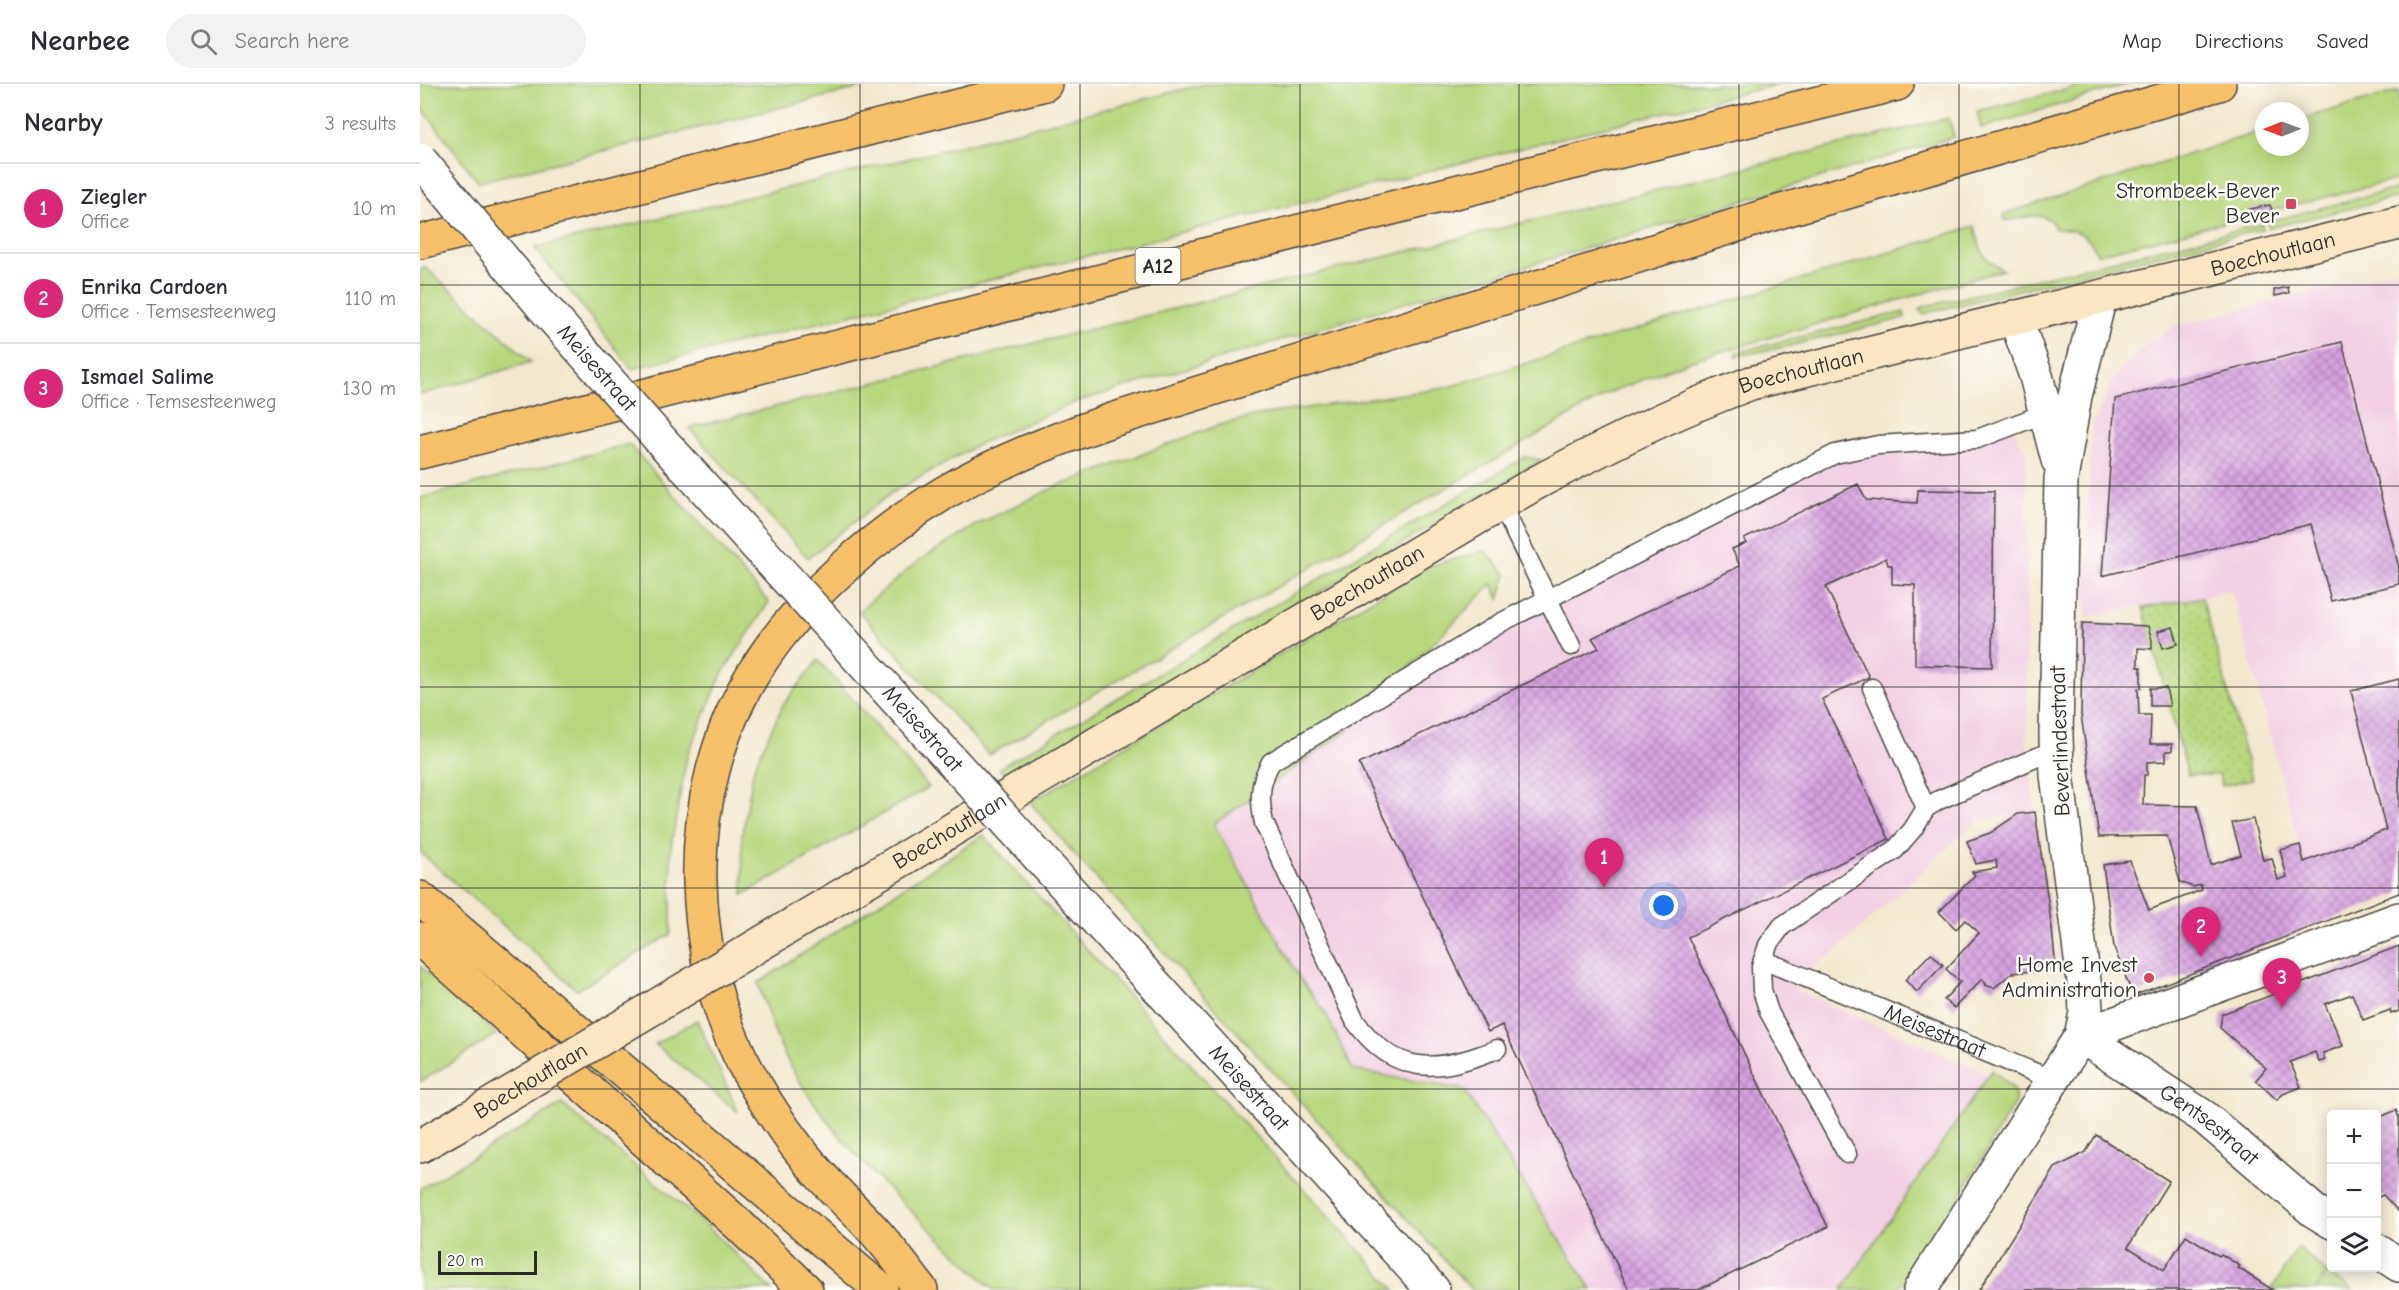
<!DOCTYPE html>
<meta charset="utf-8">
<style>
:root{--surface:#fff;--page:#f2f2f3;--text:#2b2b33;--muted:#7c7c81;--line:#e1e1e2;--accent:#db2777}
body{margin:0;font-family:"Comic Neue",sans-serif;background:var(--page);color:var(--text)}
.controls{position:absolute;right:18px;bottom:18px;display:grid;overflow:hidden;border-radius:6px;box-shadow:0 3px 15px #0003}
.controls button{width:54px;height:54px;display:grid;place-items:center;padding:0;border:0;border-bottom:2px solid var(--line);background:var(--surface);color:var(--text);font:30px sans-serif}
.compass{position:absolute;left:1835px;top:18px;width:54px;height:54px;border-radius:50%;background:var(--surface);box-shadow:0 3px 15px #0003;rotate:269deg}
.scale{position:absolute;left:18px;bottom:15px;width:99px;box-sizing:border-box;padding-left:6px;border:3px solid #2b2b2b;border-top:0;font-size:16px;line-height:21px;white-space:nowrap;color:#2b2b2b;-webkit-text-stroke:4px #fdfcf7;paint-order:stroke}
.you{position:absolute;left:1244px;top:822px;width:21px;height:21px;margin:-15px;border:4px solid #fff;border-radius:50%;background:#1a73e8;box-shadow:0 0 0 9px #1a73e833}
.badge{display:grid;place-items:center;width:39px;height:39px;border-radius:50%;background:var(--accent);color:#fff;font-size:20px;font-weight:700}
.pin{position:absolute;translate:-50% -50px;filter:drop-shadow(0 2px 3px #0008)}
.pin::after{content:'';position:absolute;top:32px;width:21px;height:18px;background:inherit;clip-path:polygon(0 0,100% 0,50% 100%)}
.list{margin:0;padding:0;list-style:none}
h2{display:flex;justify-content:space-between;align-items:center;height:78px;margin:0;padding:0 24px;font-size:26px}
h2 small{font-size:20px;font-weight:400;color:var(--muted)}
.list li{display:grid;grid-template-columns:39px 1fr auto;gap:18px;align-items:center;box-sizing:border-box;height:90px;padding:0 24px;border-top:2px solid var(--line)}
.list b{display:block;font-size:22px;white-space:nowrap}
.list p{margin:0;font-size:20px;white-space:nowrap;color:var(--muted)}
.list em{font-size:20px;font-style:normal;color:var(--muted)}
.icon{flex:none;width:33px;height:33px;fill:none;stroke:currentColor;stroke-width:2;stroke-linecap:round;stroke-linejoin:round}
.map{position:relative;flex:none;width:1979px;height:1206px;overflow:hidden}
header{display:flex;align-items:center;gap:36px;box-sizing:border-box;height:84px;padding:0 30px;background:var(--surface);border-bottom:2px solid var(--line)}
header strong{font-size:28px}
nav{display:flex;gap:33px;margin-inline-start:auto;font-size:21px}
.search{width:420px;height:54px;background:var(--page);display:flex;align-items:center;gap:15px;box-sizing:border-box;padding:0 21px;border-radius:33px;color:var(--muted);font-size:22px}
main{display:flex}
aside{flex:1;background:var(--surface)}
.map>svg:first-child{display:block}
.built{fill:#f1d0e3}
.grass{fill:#b8d77d;stroke:#728154;stroke-width:1.5}
.garden{fill:url(#garden-dots);stroke:#728154;stroke-width:1.5}
.building{fill:url(#building-cross-hatch)}
.lines{fill:none;stroke-linecap:round;stroke-linejoin:round}
.lane-casing{stroke:#494743;stroke-width:21}
.street-casing{stroke:#494743;stroke-width:36}
.secondary-casing{stroke:#494743;stroke-width:36}
.highway-casing{stroke:#494743;stroke-width:36}
.lane{stroke:#fff;stroke-width:18}
.street{stroke:#fff;stroke-width:33}
.secondary{stroke:#fbe6c4;stroke-width:33}
.highway{stroke:#f6c06b;stroke-width:33}
.street-bridge-casing{stroke:#494743;stroke-width:36;stroke-linecap:butt}
.secondary-bridge-casing{stroke:#494743;stroke-width:36;stroke-linecap:butt}
.street-bridge{stroke:#fff;stroke-width:33}
.secondary-bridge{stroke:#fbe6c4;stroke-width:33}
.grid{fill:none;stroke:#2b2b2b;stroke-width:1.5;stroke-opacity:0.55}
.poi-dot{fill:#d1495b;stroke:#fdfcf7;stroke-width:2}
.labels{text-anchor:middle;dominant-baseline:central;stroke-width:5;stroke-linejoin:round;paint-order:stroke}
.shield{fill:#fdfcf7;stroke:#6a6a68;stroke-width:1.5}
.shield-label{font-size:21px;font-weight:bold;fill:#2b2b2b}
.poi-label{font-size:22px;fill:#2b2b2b;stroke:#fdfcf7;text-anchor:end}
.street-label{font-size:22px;fill:#2b2b2b;stroke:#fdfcf7}
</style>
<header>
<strong>Nearbee</strong>
<div class="search"><svg class="icon" aria-label="search" viewBox="0 0 24 24"><circle cx="10" cy="10" r="6"/><path d="M15 15l6 6"/></svg>Search here</div>
<nav><a>Map</a><a>Directions</a><a>Saved</a></nav>
</header>
<main>
<aside>
<h2>Nearby<small>3 results</small></h2>
<ul class="list">
<li><span class="badge">1</span><div><b>Ziegler</b><p>Office</p></div><em>10 m</em></li>
<li><span class="badge">2</span><div><b>Enrika Cardoen</b><p>Office · Temsesteenweg</p></div><em>110 m</em></li>
<li><span class="badge">3</span><div><b>Ismael Salime</b><p>Office · Temsesteenweg</p></div><em>130 m</em></li>
</ul>
</aside>
<div class="map">
<svg width="1979" height="1206" viewBox="0 0 1979 1206">
<defs>
<pattern id="garden-dots" width="8" height="8" patternUnits="userSpaceOnUse" patternTransform="scale(1.5)"><rect width="8" height="8" fill="#b8d77d"/><path d="M2 2h.1M6 6h.1" fill="none" stroke="#9eb96c" stroke-width="1.8" stroke-linecap="round"/></pattern>
<pattern id="building-cross-hatch" width="8" height="8" patternUnits="userSpaceOnUse" patternTransform="scale(1.5)"><rect width="8" height="8" fill="#d6a3df"/><path d="M0 0l8 8M0 8l8-8" fill="none" stroke="#ae85b5"/></pattern>
</defs>
<rect width="100%" height="100%" fill="#fdfcf7"/>
<filter id="ink" filterUnits="userSpaceOnUse"><feTurbulence type="fractalNoise" baseFrequency=".0167" numOctaves="2"/><feDisplacementMap in="SourceGraphic" scale="12" xChannelSelector="R" yChannelSelector="G"/><feConvolveMatrix kernelMatrix="1 2 1 2 8 2 1 2 1" color-interpolation-filters="sRGB"/></filter>
<filter id="wash" filterUnits="userSpaceOnUse"><feTurbulence type="fractalNoise" baseFrequency=".008" numOctaves="4" result="noise"/><feDisplacementMap in="SourceGraphic" scale="24" xChannelSelector="R" yChannelSelector="G"/><feGaussianBlur stdDeviation="1.35" result="paint"/><feColorMatrix in="noise" values="0 0 0 0 0 0 0 0 0 0 0 0 0 0 0 0 0 1.4 0 .05"/><feComposite in="paint" operator="in"/></filter>
<g filter="url(#wash)">
<rect width="100%" height="100%" fill="#f2e7ce"/>
<g class="built">
<polygon points="1979,186 1979,809 1900,840 1812,507 1666,533 1669,381 1673,339 1697,289 1728,259 1755,242"/>
<polygon points="1586,335 1607,368 1607,657 1615,728 1559,735 1406,876 1403,875 1375,903 1377,904 1376,906 1568,990 1422,1206 1172,1206 1044,1006 933,986 905,928 881,896 794,740 1093,532 1394,382"/>
</g>
<g class="grass">
<polygon points="0,0 456,0 58,98 0,21"/>
<polygon points="784,0 1359,0 212,285 115,164 495,73"/>
<polygon points="1669,0 1709,0 1561,44 1557,27"/>
<path d="M1979,7V95L1677,170C1668,149 1657,145 1635,145L1632,137L1622,132H1613L1585,137L1584,130L1844,46V63H1880V35Z"/>
<polygon points="1529,34 1534,53 656,318 561,359 473,408 388,474 269,344"/>
<polygon points="1979,104 1979,113 1849,144 1847,138"/>
<polygon points="1842,140 1843,145 1503,230 1500,226 1503,223"/>
<path d="M1555,142C1560,165 1561,174 1583,186L1269,277L1191,308L569,671L439,527L498,477L560,439L633,404L799,341L845,330L1025,304Z"/>
<polygon points="6,184 111,278 0,311 0,185"/>
<polygon points="1484,228 1485,234 1365,263 1316,272 1317,268"/>
<polygon points="209,360 349,518 302,590 267,672 251,762 251,850 157,906 0,768 0,414"/>
<polygon points="1105,373 1122,376 588,694 579,684"/>
<polygon points="1065,467 1087,491 1079,515 1072,500 924,649 794,740 881,896 905,928 933,986 1044,1006 1172,1206 1052,1206 657,773 610,718 1009,482"/>
<polygon points="398,576 509,703 323,811 322,751 334,683 363,621"/>
<path d="M563,751L975,1206H574C504,1138 424,1072 374,988C357,960 348,930 338,899Z"/>
<polygon points="0,882 77,950 0,998"/>
<polygon points="277,936 318,1028 235,960"/>
<path d="M1572,986C1581,995 1599,1004 1595,1018L1492,1193L1474,1206H1422Z"/>
<polygon points="142,1020 289,1144 352,1206 0,1206 0,1105"/>
<polygon points="1878,1163 1907,1189 1896,1206 1851,1206"/>
</g>
<g class="garden">
<polygon points="1782,513 1832,695 1802,702 1799,691 1768,691 1723,524"/>
<polygon points="1907,1189 1933,1206 1896,1206"/>
</g>
<g id="blocks">
<g class="building">
<polygon points="1850,121 1852,127 1831,132 1830,125"/>
<polygon points="1868,203 1869,209 1855,212 1854,206"/>
<polygon points="1922,258 1979,484 1979,500 1911,517 1891,440 1682,492 1695,315"/>
<polygon points="1438,400 1446,416 1497,419 1498,406 1574,407 1572,583 1495,581 1495,501 1472,500 1472,481 1468,481 1466,474 1406,503 1449,593 1402,615 1469,755 1268,853 1408,1143 1278,1206 1209,1206 1082,941 1068,948 939,680 1179,564 1172,554 1320,482 1312,465 1326,459 1324,455"/>
<polygon points="1662,539 1728,542 1732,556 1732,565 1718,564 1718,583 1721,583 1721,604 1718,604 1719,631 1731,631 1730,660 1752,660 1752,667 1746,667 1746,677 1727,678 1727,691 1724,691 1723,721 1777,722 1791,781 1821,771 1812,739 1833,735 1843,776 1852,774 1858,796 1867,793 1860,766 1880,761 1884,778 1966,746 1931,607 1979,595 1979,809 1713,912 1694,863 1683,781 1710,777 1729,826 1782,806 1781,801 1773,803 1760,798 1747,752 1679,753 1661,631"/>
<polygon points="1753,543 1758,560 1743,564 1738,547"/>
<polygon points="1730,604 1746,604 1750,622 1730,622"/>
<polygon points="1615,728 1632,845 1636,885 1592,889 1574,904 1565,901 1566,900 1562,895 1534,924 1524,916 1540,898 1526,885 1559,849 1545,836 1536,845 1519,828 1555,791 1552,788 1577,784 1576,776 1556,780 1547,757 1570,749 1598,730"/>
<polygon points="1979,862 1979,927 1971,930 1970,926 1943,936 1932,910 1905,920 1923,962 1903,969 1905,976 1899,978 1895,968 1870,978 1881,1003 1863,1010 1857,1016 1836,996 1846,984 1800,944 1802,930"/>
<polygon points="1511,869 1523,881 1497,908 1485,896"/>
<polygon points="1976,1026 1979,1034 1979,1128 1963,1111 1959,1113 1956,1111 1956,1035"/>
<polygon points="1676,1051 1749,1097 1708,1163 1744,1186 1766,1151 1799,1172 1801,1170 1820,1182 1818,1184 1853,1206 1559,1206 1635,1084 1666,1068"/>
</g>
</g>
</g>
<g filter="url(#ink)">
<use href="#blocks" fill-opacity="0" stroke="#494743" stroke-width="1.5"/>
<g class="lines">
<defs>
<g id="lane">
<polyline points="1081,420 1151,562"/>
<polyline points="1452,604 1506,724"/>
<path id="s1" d="M1343,876L1633,996"/>
<path d="M1077,965C1018,989 975,993 935,937L844,739C839,715 839,699 851,678L1082,538L1415,370L1458,361L1557,355L1626,329"/>
<polyline points="1427,1070 1349,928 1342,906 1341,883 1348,861 1362,842 1475,766 1493,745 1506,724 1519,716 1636,665"/>
</g>
<g id="street">
<polyline points="1595,233 1616,292 1638,376"/>
<path id="s2" d="M619,773L1013,1206"/>
<polyline points="1661,952 1979,835"/>
<path id="s3" d="M1661,952L1784,1033L1894,1127L1912,1138"/>
<polyline points="1956,1166 1979,1181"/>
<polyline points="1500,1206 1661,952 1666,929 1665,905 1637,691 1636,651 1641,395 1655,312 1680,213"/>
</g>
<g id="secondary">
<path id="s4" d="M429,807L1114,400C1187,361 1253,328 1331,299L1979,139"/>
<polyline points="0,1062 35,1042"/>
</g>
<g id="highway">
<polyline points="0,158 625,0"/>
<polyline points="0,368 1147,80 1477,0"/>
<polyline points="0,814 461,1206"/>
<polyline points="0,855 319,1141 386,1206"/>
<path d="M501,1206C488,1189 476,1172 462,1156C444,1134 422,1115 403,1094C373,1061 348,1024 327,986C296,929 282,863 280,798C278,725 297,647 336,585C380,515 454,451 524,409C576,378 634,356 692,336L1365,126L1799,0"/>
</g>
</defs>
<use href="#lane" class="lane-casing"/>
<use href="#street" class="street-casing"/>
<use href="#secondary" class="secondary-casing"/>
<use href="#highway" class="highway-casing"/>
<use href="#lane" class="lane"/>
<use href="#street" class="street"/>
<use href="#secondary" class="secondary"/>
<use href="#highway" class="highway"/>
<defs>
<g id="street-bridge">
<path id="s5" d="M0,76L119,218L238,353L619,773"/>
</g>
<g id="secondary-bridge">
<path id="s6" d="M35,1042L429,807"/>
</g>
</defs>
<use href="#street-bridge" class="street-bridge-casing"/>
<use href="#secondary-bridge" class="secondary-bridge-casing"/>
<use href="#street-bridge" class="street-bridge"/>
<use href="#secondary-bridge" class="secondary-bridge"/>
</g>
</g>
<path class="grid" d="M220,0V1206M440,0V1206M660,0V1206M880,0V1206M1099,0V1206M1319,0V1206M1539,0V1206M1759,0V1206M0,201H1979M0,402H1979M0,603H1979M0,804H1979M0,1005H1979"/>
<g class="poi-dot">
<rect x="1865" y="114" width="12" height="12" rx="3"/>
<circle cx="1729" cy="894" r="6"/>
</g>
<g class="labels">
<rect class="shield" x="715.5" y="164" width="45" height="36" rx="4.5"/>
<g class="shield-label">
<text x="738" y="182">A12</text>
</g>
<g class="poi-label">
<text x="1859" y="107">Strombeek-Bever<tspan x="1859" dy="25">Bever</tspan></text>
<text x="1717" y="881">Home Invest<tspan x="1717" dy="25">Administration</tspan></text>
</g>
<g class="street-label">
<text stroke="none"><textPath href="#s4" startOffset="1574">Boechoutlaan</textPath></text>
<text stroke="none"><textPath href="#s5" startOffset="273">Meisestraat</textPath></text>
<text stroke="none"><textPath href="#s4" startOffset="1088">Boechoutlaan</textPath></text>
<text stroke="none"><textPath href="#s4" startOffset="603">Boechoutlaan</textPath></text>
<text stroke="none"><textPath href="#s5" startOffset="759">Meisestraat</textPath></text>
<text transform="translate(1640 657) rotate(-92)">Beverlindestraat</text>
<text stroke="none"><textPath href="#s4" startOffset="117">Boechoutlaan</textPath></text>
<text stroke="none"><textPath href="#s1" startOffset="186">Meisestraat</textPath></text>
<text stroke="none"><textPath href="#s6" startOffset="88">Boechoutlaan</textPath></text>
<text stroke="none"><textPath href="#s2" startOffset="312">Meisestraat</textPath></text>
<text stroke="none"><textPath href="#s3" startOffset="156">Gentsestraat</textPath></text>
</g>
</g>
</svg>
<div class="controls">
<button>+</button>
<button>−</button>
<button><svg class="icon" aria-label="layers" viewBox="0 0 24 24"><path d="M12 4l9 5-9 5-9-5zM3 14l9 5 9-5"/></svg></button>
</div>
<svg class="compass" viewBox="-18 -18 36 36"><path d="M0-13l5 13h-10z" fill="#e53935"/><path d="M0 13l5-13h-10z" fill="#7c7c81"/></svg>
<div class="scale">20 m</div>
<div class="you"></div>
<div class="pin badge" style="left:1184px;top:804px">1</div>
<div class="pin badge" style="left:1781px;top:873px">2</div>
<div class="pin badge" style="left:1862px;top:924px">3</div>
</div>
</main>
